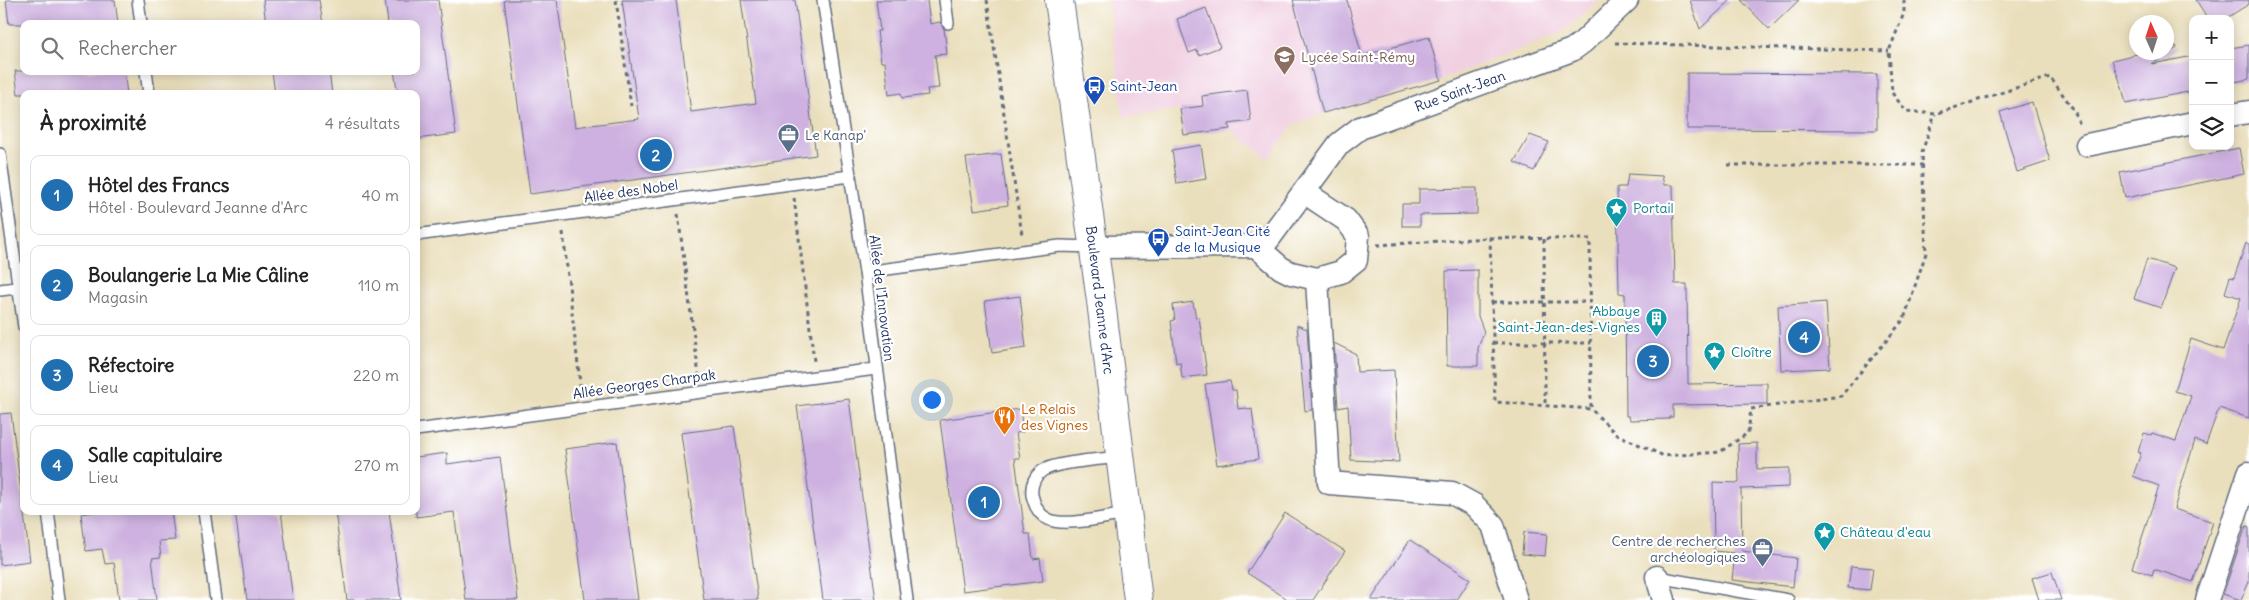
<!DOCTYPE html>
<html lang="fr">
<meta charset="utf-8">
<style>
:root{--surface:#fff;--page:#f6f6f6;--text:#222;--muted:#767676;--line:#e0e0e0;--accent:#1f6fb2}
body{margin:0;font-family:Delius,sans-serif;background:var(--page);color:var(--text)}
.controls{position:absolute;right:15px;top:15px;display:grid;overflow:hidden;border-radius:10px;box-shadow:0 2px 12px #0003}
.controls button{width:45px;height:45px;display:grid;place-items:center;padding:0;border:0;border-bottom:1px solid var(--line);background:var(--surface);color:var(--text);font:25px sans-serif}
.compass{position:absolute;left:2129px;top:15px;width:45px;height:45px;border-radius:50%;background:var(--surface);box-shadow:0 2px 12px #0003;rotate:357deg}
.you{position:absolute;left:931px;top:399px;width:18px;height:18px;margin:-12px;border:4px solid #fff;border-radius:50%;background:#1a73e8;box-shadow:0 0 0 8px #1a73e833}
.badge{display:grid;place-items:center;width:32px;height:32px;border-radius:50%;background:var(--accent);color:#fff;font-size:16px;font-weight:700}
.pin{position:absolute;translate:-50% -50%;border:2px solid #fff;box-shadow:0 1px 5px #0006}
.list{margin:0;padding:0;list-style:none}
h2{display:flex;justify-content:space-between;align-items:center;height:65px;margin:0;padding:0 20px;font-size:21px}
h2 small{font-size:16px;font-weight:400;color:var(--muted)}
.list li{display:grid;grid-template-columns:32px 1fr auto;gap:15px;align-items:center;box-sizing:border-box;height:80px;margin:0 10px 10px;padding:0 10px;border:1px solid var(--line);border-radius:10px}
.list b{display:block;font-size:19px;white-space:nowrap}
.list p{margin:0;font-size:16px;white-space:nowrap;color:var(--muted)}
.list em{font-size:16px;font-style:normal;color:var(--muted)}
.icon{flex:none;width:28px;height:28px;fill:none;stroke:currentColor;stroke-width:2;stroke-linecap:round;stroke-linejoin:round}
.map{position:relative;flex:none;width:2249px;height:600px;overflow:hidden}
.search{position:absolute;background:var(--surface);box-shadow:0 2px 12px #0003;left:20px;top:20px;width:400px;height:55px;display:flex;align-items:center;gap:12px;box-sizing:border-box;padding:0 18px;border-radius:10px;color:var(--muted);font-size:19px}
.panel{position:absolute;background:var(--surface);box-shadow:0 2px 12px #0003;left:20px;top:90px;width:400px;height:425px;border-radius:10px}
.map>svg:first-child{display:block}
.built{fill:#f1d0e2}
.building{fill:#ceb1e0}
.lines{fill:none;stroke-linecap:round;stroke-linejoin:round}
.lane-casing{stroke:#636d7f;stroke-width:14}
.street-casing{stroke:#636d7f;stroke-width:25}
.secondary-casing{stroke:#636d7f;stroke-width:30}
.path{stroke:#636d7f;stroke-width:3;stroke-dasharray:4 4;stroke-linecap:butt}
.lane{stroke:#fff;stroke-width:11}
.street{stroke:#fff;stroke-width:22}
.secondary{stroke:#fff;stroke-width:28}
.labels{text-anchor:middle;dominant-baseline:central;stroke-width:4.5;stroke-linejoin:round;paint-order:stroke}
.education-label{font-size:14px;fill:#785e54;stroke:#fff;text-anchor:start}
.transit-label{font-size:14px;fill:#164399;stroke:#fff;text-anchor:start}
.street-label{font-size:14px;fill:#1b2f5e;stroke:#fff}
.service-label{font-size:14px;fill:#4e5e75;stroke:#fff;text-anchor:start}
.culture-label{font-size:14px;fill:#0d838f;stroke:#fff;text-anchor:start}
.food-label{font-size:14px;fill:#c56008;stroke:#fff;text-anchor:start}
</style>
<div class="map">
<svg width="2249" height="600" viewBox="0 0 2249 600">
<rect width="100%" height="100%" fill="#fff"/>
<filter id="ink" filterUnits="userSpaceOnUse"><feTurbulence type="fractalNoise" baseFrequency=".02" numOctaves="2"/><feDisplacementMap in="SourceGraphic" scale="10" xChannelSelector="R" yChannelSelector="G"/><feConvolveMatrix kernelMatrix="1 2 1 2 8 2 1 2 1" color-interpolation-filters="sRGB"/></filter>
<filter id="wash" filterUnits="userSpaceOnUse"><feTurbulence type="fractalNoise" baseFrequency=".0096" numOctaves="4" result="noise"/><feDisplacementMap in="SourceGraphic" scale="20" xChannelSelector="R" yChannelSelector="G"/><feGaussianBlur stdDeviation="1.12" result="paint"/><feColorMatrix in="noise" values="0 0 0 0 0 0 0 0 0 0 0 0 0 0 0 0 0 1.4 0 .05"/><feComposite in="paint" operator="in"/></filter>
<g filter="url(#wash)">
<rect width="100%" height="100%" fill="#eadfbc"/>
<polygon class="built" points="1108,0 1600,0 1562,32 1441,80 1323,113 1294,124 1268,159 1230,129 1213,131 1210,105 1123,117"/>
<g id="blocks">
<g class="building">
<polygon points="6,0 115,0 118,24 9,24"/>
<polygon points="263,0 319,0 323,24 266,24"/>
<polygon points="385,0 438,0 456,134 416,139 416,94 398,94 394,71 416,71 416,24 388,24"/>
<polygon points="504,0 557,0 575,127 639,119 622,0 676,0 691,112 756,103 741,0 795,0 816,155 530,194"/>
<polygon points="876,0 927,0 930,24 940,22 944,29 947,54 935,55 939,88 927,89 928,95 902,98 901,93 889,95 885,62 881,62 877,31 880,31"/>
<polygon points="1293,0 1347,0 1362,56 1429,37 1441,80 1323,113"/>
<polygon points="1690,0 1731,0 1700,29"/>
<polygon points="1741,0 1799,0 1769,29"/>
<polygon points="2196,0 2249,0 2249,4 2225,19 2208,19"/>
<polygon points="1206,8 1220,47 1199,55 1197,50 1189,53 1177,19"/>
<polygon points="2249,45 2249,79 2230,83 2230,48"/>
<polygon points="2176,46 2177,48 2152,64 2193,56 2193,91 2126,104 2122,87 2112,60 2145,52 2166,52 2166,48"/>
<polygon points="15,71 124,71 127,94 18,94"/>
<polygon points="272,71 329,71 332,94 275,94"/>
<polygon points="1687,73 1877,74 1877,130 1687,129"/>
<polygon points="1247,90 1251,121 1229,124 1230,129 1184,135 1180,109 1203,106 1202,96"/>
<polygon points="2032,102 2050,161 2017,172 2000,112"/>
<polygon points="1530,135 1549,142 1534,171 1514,162"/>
<polygon points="1201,145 1206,179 1177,184 1172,150"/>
<polygon points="2239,148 2244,174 2125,198 2120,172"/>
<polygon points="1001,154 1008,205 974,210 966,158"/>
<polygon points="1628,174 1662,176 1664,185 1673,185 1675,284 1687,284 1688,384 1767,383 1767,404 1673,405 1673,417 1669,417 1669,419 1630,420 1629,416 1626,416 1625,294 1619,293 1617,187 1626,187"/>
<polygon points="1477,188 1477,214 1420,215 1420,226 1402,226 1402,204 1419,204 1419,189"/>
<polygon points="2246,243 2249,244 2249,418 2219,408 2206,444 2195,440 2174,509 2213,522 2193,582 2154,569 2152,575 2132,568 2159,486 2133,476 2141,453 2138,452 2144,433 2151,435 2152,433 2176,441 2191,396 2175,391 2191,339 2223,350 2241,298 2225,293 2230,277 2234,278"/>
<polygon points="2147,259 2175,268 2161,308 2134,299"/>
<polygon points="1478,270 1478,316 1484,332 1478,348 1478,366 1447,366 1446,271"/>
<polygon points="1020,296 1026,348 992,353 985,301"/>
<polygon points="1193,302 1196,318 1199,317 1207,375 1182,378 1180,362 1176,363 1171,321 1175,320 1173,305"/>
<polygon points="1826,302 1830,368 1781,370 1778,306"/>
<polygon points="1297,325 1307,329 1312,410 1305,411"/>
<polygon points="1334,343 1356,354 1357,372 1394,370 1399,462 1351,460 1348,406 1338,408"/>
<polygon points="1230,381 1232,390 1236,390 1238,409 1247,408 1248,410 1252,409 1258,459 1217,465 1205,384"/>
<polygon points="849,399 858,468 876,600 823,600 805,465 797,406"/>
<polygon points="1020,409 1023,432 1016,433 1020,458 1015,458 1025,534 1030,534 1033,559 1040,558 1043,581 963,591 940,420"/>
<polygon points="11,413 30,561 0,565 0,414"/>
<polygon points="734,426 758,600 704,600 681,433"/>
<polygon points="617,442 638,600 585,600 565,449"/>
<polygon points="1757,443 1757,469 1789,468 1789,487 1741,489 1742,551 1796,558 1793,587 1732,580 1735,553 1714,551 1713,482 1739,483 1738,444"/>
<polygon points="447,453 447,464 500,457 518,600 466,600 454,512 416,517 416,457"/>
<polygon points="102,511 171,511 175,540 159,541 161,557 152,558 157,600 119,600 114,563 105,564 102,549 86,551 81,514"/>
<polygon points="235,511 281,511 293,600 247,600"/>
<polygon points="335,511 389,511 401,600 347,600"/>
<polygon points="1285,513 1345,551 1313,600 1289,600 1247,573"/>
<polygon points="2246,526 2249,527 2249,582 2241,600 2223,594"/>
<polygon points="1524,532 1547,534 1545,556 1522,554"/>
<polygon points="1410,540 1470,579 1457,600 1371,600"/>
<polygon points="1851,566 1873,568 1870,590 1848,588"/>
<polygon points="2052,572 2061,600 2039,600 2032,578"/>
</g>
</g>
</g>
<g filter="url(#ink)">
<use href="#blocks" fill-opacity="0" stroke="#636d7f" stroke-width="1"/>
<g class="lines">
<defs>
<g id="lane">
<polyline points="138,0 141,24"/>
<polyline points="823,0 865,272 907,600"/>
<polyline points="945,0 948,23"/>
<polyline points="146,71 149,94"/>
<polyline points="0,154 24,327"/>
<polyline points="416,235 850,176"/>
<polyline points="865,272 1060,246 1093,247"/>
<polyline points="0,290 24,287"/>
<polyline points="416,430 876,369"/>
<path d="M1120,457C1103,459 1054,462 1042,471C1034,477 1031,486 1032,495C1034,504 1039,515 1048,519C1064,528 1109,516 1127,514"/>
<polyline points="48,511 59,600"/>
<polyline points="204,511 216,600"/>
<polyline points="1657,577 1788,600"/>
</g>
<g id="street">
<polyline points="2230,115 2249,112"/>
<polyline points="2087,145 2193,123"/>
<polyline points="1256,246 1281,268 1291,273 1317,279 1341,272 1356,260 1358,236 1346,220 1304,192"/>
<polyline points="1093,247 1256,246 1268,240 1339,144 1360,128 1572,50 1583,42 1627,0"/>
<polyline points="1317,279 1329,483 1452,493 1474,505 1493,525 1516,600"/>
<polyline points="1657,577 1664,600"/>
<polyline points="2207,600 2249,473"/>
</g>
<polyline id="secondary" points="1059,0 1101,301 1138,600"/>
</defs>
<use href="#lane" class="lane-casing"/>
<use href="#street" class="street-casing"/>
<use href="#secondary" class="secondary-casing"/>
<g class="path">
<polyline points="616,0 631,106"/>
<polyline points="987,0 1022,235"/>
<polyline points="1904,0 1904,13 1889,51 1892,93 1906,111 1935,114 2050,77 2074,110 2080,126"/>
<polyline points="1615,43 1889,51"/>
<polyline points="1728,165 1923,165"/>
<polyline points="794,198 814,361"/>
<polyline points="678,214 699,376"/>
<polyline points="563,232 581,392"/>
<polyline points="1490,238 1590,239 1591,408"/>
<polyline points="1544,239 1545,406"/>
<polyline points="1377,245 1490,238 1495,402 1591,409 1616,434 1664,456 1720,452 1748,433 1751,409 1841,396 1904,319 1926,253 1922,152 1935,114"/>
<polyline points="1492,302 1591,302"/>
<polyline points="1493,343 1591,343"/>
</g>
<use href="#lane" class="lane"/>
<use href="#street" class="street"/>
<use href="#secondary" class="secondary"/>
</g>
</g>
<defs>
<symbol id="school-pin" viewBox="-11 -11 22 30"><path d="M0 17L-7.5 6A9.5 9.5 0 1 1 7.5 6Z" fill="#8d6e63" stroke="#fff"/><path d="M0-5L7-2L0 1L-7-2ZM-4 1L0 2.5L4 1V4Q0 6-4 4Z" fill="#fff"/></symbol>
<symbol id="bus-pin" viewBox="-11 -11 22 30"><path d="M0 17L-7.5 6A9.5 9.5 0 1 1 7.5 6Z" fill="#1a4fb4" stroke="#fff"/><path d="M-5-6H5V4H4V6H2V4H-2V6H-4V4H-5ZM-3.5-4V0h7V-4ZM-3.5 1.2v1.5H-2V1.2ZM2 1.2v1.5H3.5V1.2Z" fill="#fff"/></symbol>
<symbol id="office-pin" viewBox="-11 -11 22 30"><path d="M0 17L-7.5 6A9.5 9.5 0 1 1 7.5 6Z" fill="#5c6f8a" stroke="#fff"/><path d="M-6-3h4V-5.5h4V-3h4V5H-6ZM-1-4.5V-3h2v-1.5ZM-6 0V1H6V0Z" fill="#fff"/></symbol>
<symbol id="sight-pin" viewBox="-11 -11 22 30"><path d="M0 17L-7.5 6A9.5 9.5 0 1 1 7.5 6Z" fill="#0f9aa8" stroke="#fff"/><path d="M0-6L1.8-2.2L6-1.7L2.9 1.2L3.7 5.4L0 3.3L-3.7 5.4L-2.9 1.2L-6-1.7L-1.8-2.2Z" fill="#fff"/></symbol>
<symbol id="building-pin" viewBox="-11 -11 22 30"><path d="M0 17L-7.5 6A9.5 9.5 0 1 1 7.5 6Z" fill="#0f9aa8" stroke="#fff"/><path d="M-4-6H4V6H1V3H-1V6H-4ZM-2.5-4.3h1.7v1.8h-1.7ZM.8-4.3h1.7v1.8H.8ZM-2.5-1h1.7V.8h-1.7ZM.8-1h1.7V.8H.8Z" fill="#fff"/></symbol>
<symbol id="restaurant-pin" viewBox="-11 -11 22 30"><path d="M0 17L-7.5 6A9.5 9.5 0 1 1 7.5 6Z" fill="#e8710a" stroke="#fff"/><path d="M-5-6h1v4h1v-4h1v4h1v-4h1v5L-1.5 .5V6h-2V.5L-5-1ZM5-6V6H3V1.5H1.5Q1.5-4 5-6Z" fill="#fff"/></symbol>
</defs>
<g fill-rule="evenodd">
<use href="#school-pin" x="1272" y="44" width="25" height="34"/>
<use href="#bus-pin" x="1082" y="74" width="25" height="34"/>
<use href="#office-pin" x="776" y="122" width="25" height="34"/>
<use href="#sight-pin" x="1604" y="196" width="25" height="34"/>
<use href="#bus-pin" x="1146" y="226" width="25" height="34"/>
<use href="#building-pin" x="1644" y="306" width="25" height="34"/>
<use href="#sight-pin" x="1702" y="340" width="25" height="34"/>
<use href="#restaurant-pin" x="992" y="404" width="25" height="34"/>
<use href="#sight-pin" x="1812" y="520" width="25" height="34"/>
<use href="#office-pin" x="1750" y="536" width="25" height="34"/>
</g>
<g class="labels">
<g class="education-label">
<text x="1301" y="57">Lycée Saint-Rémy</text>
</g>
<g class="transit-label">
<text x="1110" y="86">Saint-Jean</text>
<text x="1175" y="231">Saint-Jean Cité<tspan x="1175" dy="16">de la Musique</tspan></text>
</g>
<g class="street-label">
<text transform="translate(1460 91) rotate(-20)">Rue Saint-Jean</text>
<text transform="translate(631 191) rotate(-8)">Allée des Nobel</text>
<text transform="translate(882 298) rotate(83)">Allée de l'Innovation</text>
<text transform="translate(1100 300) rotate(83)">Boulevard Jeanne d'Arc</text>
<text transform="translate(644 384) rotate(-8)">Allée Georges Charpak</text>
</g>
<g class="service-label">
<text x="805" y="135">Le Kanap'</text>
<text x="1746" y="541" text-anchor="end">Centre de recherches<tspan x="1746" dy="16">archéologiques</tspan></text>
</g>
<g class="culture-label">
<text x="1633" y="208">Portail</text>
<text x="1640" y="311" text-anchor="end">Abbaye<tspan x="1640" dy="16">Saint-Jean-des-Vignes</tspan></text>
<text x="1731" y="352">Cloître</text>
<text x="1840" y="532">Château d'eau</text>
</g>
<g class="food-label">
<text x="1021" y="409">Le Relais<tspan x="1021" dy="16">des Vignes</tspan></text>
</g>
</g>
</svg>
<div class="controls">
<button>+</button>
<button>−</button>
<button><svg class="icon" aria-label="layers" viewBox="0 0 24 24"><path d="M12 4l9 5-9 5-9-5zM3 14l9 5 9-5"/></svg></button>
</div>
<svg class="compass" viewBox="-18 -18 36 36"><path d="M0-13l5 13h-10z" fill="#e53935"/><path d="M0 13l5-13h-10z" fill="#767676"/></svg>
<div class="you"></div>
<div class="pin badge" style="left:984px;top:502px">1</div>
<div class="pin badge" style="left:656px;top:155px">2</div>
<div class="pin badge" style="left:1653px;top:361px">3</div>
<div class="pin badge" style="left:1804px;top:337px">4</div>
<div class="search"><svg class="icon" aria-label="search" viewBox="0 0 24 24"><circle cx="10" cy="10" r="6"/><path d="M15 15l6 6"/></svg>Rechercher</div>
<section class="panel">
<h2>À proximité<small>4 résultats</small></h2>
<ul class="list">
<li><span class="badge">1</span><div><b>Hôtel des Francs</b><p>Hôtel · Boulevard Jeanne d'Arc</p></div><em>40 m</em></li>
<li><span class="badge">2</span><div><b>Boulangerie La Mie Câline</b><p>Magasin</p></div><em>110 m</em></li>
<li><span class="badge">3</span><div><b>Réfectoire</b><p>Lieu</p></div><em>220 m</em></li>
<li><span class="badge">4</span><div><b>Salle capitulaire</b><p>Lieu</p></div><em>270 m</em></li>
</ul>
</section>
</div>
